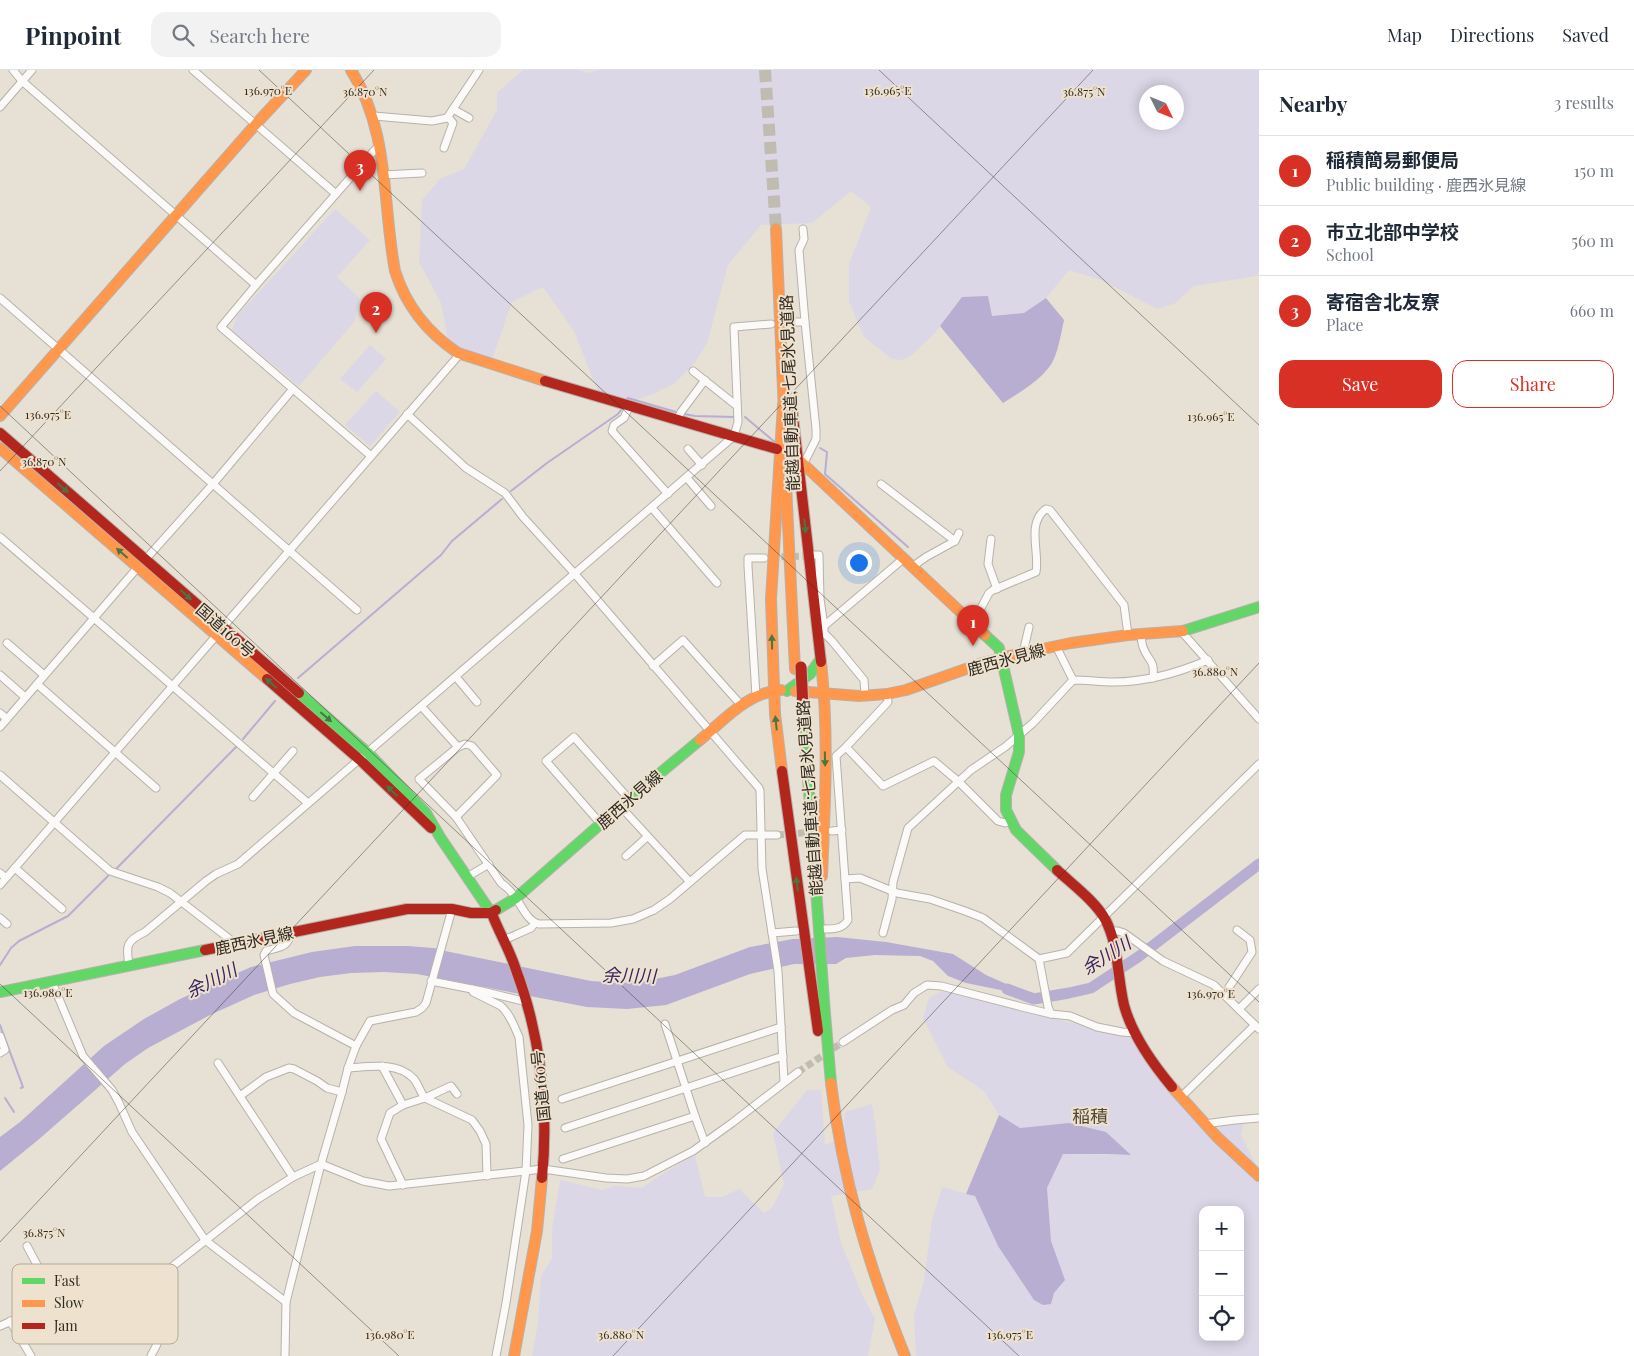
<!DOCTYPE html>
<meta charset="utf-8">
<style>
:root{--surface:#fff;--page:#f2f2f3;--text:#1f2937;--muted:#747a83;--line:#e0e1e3;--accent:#d93025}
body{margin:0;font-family:"Playfair Display","Noto Sans JP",serif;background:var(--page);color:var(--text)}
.controls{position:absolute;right:15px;bottom:15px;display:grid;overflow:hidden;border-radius:10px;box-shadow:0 2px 12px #0003}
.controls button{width:45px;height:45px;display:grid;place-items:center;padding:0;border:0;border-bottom:1px solid var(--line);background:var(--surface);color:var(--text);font:25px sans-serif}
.compass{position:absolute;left:1139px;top:15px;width:45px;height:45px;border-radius:50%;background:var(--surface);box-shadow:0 2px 12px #0003;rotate:133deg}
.you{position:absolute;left:858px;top:492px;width:18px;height:18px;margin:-12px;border:4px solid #fff;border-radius:50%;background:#1a73e8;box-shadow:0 0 0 8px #1a73e833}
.badge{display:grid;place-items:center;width:32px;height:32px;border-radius:50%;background:var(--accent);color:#fff;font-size:16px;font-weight:700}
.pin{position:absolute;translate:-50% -41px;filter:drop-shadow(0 1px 2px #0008)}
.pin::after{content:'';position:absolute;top:26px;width:18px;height:15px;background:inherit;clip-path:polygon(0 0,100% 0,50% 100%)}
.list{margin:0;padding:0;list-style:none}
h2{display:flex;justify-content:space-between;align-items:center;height:65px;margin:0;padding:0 20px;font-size:21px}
h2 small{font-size:16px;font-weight:400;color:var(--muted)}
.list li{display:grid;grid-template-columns:32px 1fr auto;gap:15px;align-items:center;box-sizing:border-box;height:70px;padding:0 20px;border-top:1px solid var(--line)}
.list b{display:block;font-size:19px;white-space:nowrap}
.list p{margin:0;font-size:16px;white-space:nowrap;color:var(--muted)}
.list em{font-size:16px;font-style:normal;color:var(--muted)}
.actions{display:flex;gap:10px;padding:15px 20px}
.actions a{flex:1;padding:11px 0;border:1px solid var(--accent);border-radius:15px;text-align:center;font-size:18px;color:var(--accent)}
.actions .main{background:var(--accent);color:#fff}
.icon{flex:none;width:28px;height:28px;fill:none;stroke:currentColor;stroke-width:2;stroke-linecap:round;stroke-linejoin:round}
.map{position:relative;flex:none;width:1259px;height:1286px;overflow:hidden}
header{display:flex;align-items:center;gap:30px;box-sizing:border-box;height:70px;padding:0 25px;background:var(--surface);border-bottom:1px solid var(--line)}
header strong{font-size:24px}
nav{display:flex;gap:28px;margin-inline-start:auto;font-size:18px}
.search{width:350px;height:45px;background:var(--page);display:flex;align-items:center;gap:12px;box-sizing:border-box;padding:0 18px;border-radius:15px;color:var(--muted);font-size:19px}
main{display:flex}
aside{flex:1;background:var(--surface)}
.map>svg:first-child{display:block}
.green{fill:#dcd7e6;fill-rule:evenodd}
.water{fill:#b7aed2}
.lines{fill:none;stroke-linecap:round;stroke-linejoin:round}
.stream{stroke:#b7aed2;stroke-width:2}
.river{stroke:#b7aed2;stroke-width:11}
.street-tunnel{stroke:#c1bcb1;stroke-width:7;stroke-dasharray:7 3.5;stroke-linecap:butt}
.highway-tunnel{stroke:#c1bcb1;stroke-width:12;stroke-dasharray:12 6;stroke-linecap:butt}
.street-casing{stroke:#b7b2aa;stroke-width:9}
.fast-casing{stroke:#b7b2aa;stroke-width:12}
.slow-casing{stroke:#b7b2aa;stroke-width:12}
.jam-casing{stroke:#b7b2aa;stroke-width:12}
.street{stroke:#fbfaf9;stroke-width:7}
.fast{stroke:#63d668;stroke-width:10}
.slow{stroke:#ff974d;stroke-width:10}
.jam{stroke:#b3261e;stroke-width:10}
.jam-bridge-casing{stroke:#c1bdb7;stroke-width:13;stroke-linecap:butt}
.jam-bridge{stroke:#b3261e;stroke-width:11}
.oneway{fill:#467742}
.ticks{fill:none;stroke:#2f2a22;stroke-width:1;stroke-opacity:0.45}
.labels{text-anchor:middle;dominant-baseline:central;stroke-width:4;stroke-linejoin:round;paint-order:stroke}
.street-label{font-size:16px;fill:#2f2a22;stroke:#eee1cd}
.water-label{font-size:18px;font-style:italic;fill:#352364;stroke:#eee1cd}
.neighbourhood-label{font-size:18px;fill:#534938;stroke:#eee1cd}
.key{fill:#eee1cd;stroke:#b5aa9a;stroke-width:1}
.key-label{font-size:14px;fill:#2f2a22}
.ticks-label{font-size:12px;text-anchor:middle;fill:#2f2a22;stroke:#eee1cd;stroke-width:4;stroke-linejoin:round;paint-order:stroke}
</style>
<header>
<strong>Pinpoint</strong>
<div class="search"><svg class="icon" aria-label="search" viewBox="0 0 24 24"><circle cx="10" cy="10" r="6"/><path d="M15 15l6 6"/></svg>Search here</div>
<nav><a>Map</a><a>Directions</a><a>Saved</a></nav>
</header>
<main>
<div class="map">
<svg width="1259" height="1286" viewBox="0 0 1259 1286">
<rect width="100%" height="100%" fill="#e6e0d5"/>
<g class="green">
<path d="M523,0H579L589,3L598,0H1259V202L1257,206L1194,216L1174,234L1157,239L1101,210L1069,200L1046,228L1024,243L992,246L962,227L934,264L913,284L903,290L892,289L864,267L849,231V194L871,137L851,121L812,153L761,155L728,195L707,273L694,294L675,313L653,324L635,330L598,322L574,261L543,217L512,232L492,289L465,281L448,270L441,233L419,192L422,130L440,109L464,99L497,40V23ZM1146,22H1176V52H1146Z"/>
<polygon points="335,139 370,170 337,207 359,228 355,251 299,316 232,261 237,246"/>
<polygon points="370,275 386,289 357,322 340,309"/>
<polygon points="376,321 400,342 370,376 345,355"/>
<path d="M942,921L1125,966L1143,974L1160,1007L1178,1033L1213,1061L1226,1054L1244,1052L1241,1065L1259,1101V1286H916L914,1245L924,1211L932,1150L942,1117L975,1126L998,1176L1051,1234L1054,1223L1065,1210L1051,1171L1047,1118L1063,1084L1130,1085L1106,1062L1069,1053L1020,1058L999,1045L984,1021L948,997L923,948L929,928ZM1203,1140H1240V1267H1203Z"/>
<polygon points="807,1020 821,1020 825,1075 839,1069 844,1064 845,1042 872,1034 875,1053 880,1100 872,1119 831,1126 841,1173 861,1222 875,1249 868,1286 532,1286 538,1253 541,1207 552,1188 552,1159 560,1110 602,1120 615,1116 642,1118 659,1106 695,1085 705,1127 722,1127 739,1119 764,1143 772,1138 784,1114 773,1063"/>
</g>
<g class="water">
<path d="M988,226L992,246L1024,243L1046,228L1064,250C1061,263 1058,285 1050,296C1038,312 1020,322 1003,333L940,256L962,227Z"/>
<polygon points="837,867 886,872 953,884 986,905 1035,927 966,913 948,906 933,891 920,886 875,885 846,888 836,894 794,894 750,904 666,935 627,939 587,937 417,904 384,902 351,903 320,907 290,914 254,925 210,945 148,978 125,994 38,1070 0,1101 0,1067 20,1052 104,976 144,949 180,929 251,897 312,882 355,876 408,876 445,879 445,881 591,911 618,913 640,912 675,905 750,877 793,869"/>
<polygon points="999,1045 1020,1058 1069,1053 1106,1062 1131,1085 1107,1084 1063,1084 1047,1118 1051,1171 1065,1210 1054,1223 1051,1234 1043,1235 1034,1230 998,1176 975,1126 966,1124"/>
</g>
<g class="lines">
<g class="stream">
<polyline points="627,330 628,328 676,342"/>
<polyline points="684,344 695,346 734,347"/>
<polyline points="745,347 776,373"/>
<polyline points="820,378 827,382 825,404 908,477"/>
<polyline points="511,421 547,393 618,344 621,340"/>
<polyline points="298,608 441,485 452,471 502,429"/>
<polyline points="243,669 275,631"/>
<polyline points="116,799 236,677"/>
<polyline points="0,895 11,878 19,871 68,846 108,806"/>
<polyline points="0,955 23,1017 21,1018"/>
<polyline points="5,1028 14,1042"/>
</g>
<polyline class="river" points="1007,919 1034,929 1069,923 1091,918 1138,887 1259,794"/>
<g class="street-tunnel">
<polyline points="771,487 810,486"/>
<polyline points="777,765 814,762"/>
<polyline points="798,1002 843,972"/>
</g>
<polyline class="highway-tunnel" points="765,0 776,159"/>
<defs>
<g id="street">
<polyline points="13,0 22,11 256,215"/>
<polyline points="193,0 336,124"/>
<polyline points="0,37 32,0"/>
<polyline points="453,39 469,48"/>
<polyline points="374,46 432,51 447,48 479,0"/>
<polyline points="444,78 453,53 448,47"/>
<polyline points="383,105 422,103"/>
<polyline points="803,159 804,169 799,180 805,252"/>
<polyline points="0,228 357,540"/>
<polyline points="794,252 805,252 816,359 816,369 804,393"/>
<polyline points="693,301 737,336"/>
<polyline points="629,337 624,348 614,355 612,361 668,424"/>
<polyline points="407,344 466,398 505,423 523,447 575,504 759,718 760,721 762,799 778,901 784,1011"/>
<polyline points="677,350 681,342 705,310"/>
<polyline points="688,379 702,395"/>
<polyline points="371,386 221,257 256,215 379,75"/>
<polyline points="687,408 711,436"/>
<polyline points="881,414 955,471"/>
<polyline points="652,438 717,513"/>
<polyline points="0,467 308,733"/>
<polyline points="991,469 988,494 997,519"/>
<polyline points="813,485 819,485 820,529 824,556 903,489"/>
<polyline points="145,490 213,414 292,320"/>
<polyline points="912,497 926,487 955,471 959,463"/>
<path d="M973,553L989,523L993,520L1036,502C1040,483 1026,453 1046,439L1050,440L1057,449L1124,535L1128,565"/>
<polyline points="824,556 824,563 832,571 864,610 865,625"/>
<polyline points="223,557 460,284"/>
<polyline points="1181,561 1259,649"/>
<path d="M1141,565C1141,569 1142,573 1143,577C1148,592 1155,588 1153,608"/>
<polyline points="7,573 44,605"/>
<polyline points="1056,576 1073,610"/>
<polyline points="1023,583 1029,557"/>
<polyline points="653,596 683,570 741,635"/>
<polyline points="0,605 25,627"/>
<polyline points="456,607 477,632"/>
<polyline points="37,614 156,718"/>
<polyline points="887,624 888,632 846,677 836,686 845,809 860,808 897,823 930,829 965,841 983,848 1039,889 1048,937 1051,944"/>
<polyline points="756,626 748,496 748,488 764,488"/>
<path d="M422,637L458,677L419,709L456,747L501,813C507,817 511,821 515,827C522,836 527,851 539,854L611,853L633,849L654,840L670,829L745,765H777"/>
<polyline points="0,643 7,649"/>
<polyline points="0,657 138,497"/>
<polyline points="846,677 883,716 934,691 959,712 998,751 1005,753 1010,750"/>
<polyline points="0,705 110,801 158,817 170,823 236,874"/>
<polyline points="253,727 293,681"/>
<polyline points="620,736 690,812"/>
<polyline points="456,747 497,705 472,676 465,674 458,677"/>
<polyline points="600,753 546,691 574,667 629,729"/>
<polyline points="832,761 842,760"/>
<polyline points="626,786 647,767"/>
<polyline points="15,798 62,839"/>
<polyline points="0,803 6,808"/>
<polyline points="467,807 489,794"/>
<polyline points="0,815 216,566"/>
<polyline points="0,848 7,854"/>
<path d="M821,859C832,859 842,860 848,850L845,809"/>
<polyline points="1110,861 1118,861 1124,863 1163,891 1214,915 1259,959"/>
<path d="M290,863C289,878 279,877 266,881L264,885L273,924L294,943L356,976"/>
<polyline points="772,863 796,861"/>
<path d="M883,863L892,829L893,812L908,758L971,700L1005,677L1033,653L1073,610C1087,610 1100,612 1113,612C1146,612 1178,603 1208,590"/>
<polyline points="504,870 531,858 535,853"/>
<polyline points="1039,889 1067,883 1259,694"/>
<path d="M129,895C126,875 126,871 145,862L206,811L216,804L238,794L734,366L738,352L734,257L771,254"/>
<polyline points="431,911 482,921 527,932"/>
<polyline points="52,912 83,986 112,1020 119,1033 132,1062 205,1170 286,1232"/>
<path d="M472,919L473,922L501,936C510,944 514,956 519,967L528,1055L526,1101L506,1233L496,1286"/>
<polyline points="1224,925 1252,882 1250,870 1237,860"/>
<polyline points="1239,939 1259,919"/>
<polyline points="665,954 695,1046"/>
<polyline points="0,966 5,980 0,983"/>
<polyline points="843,972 892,940 904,935 914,923 927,915 941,916 1022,937 1051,944 1070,946 1097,957 1122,962 1135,963"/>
<polyline points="218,993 293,1107"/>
<polyline points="382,996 403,1035"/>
<path d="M348,998C367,997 397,991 413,1008C418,1013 420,1022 425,1028L472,1050L480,1061L486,1074L487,1106"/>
<polyline points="240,1026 266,1007 289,998 294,999 317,1011 327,1018 342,1022"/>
<polyline points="1180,1028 1255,955"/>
<polyline points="562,1029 781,957"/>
<polyline points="1204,1054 1235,1050 1259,1048"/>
<polyline points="565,1058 783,986"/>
<polyline points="563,1089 695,1046 705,1073"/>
<polyline points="403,1115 381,1069 390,1043 403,1035 425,1028 451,1016 457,1024"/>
<polyline points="27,1176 43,1206 50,1237"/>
<path d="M141,1216C146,1230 162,1257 158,1271C157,1276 153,1281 151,1286"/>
<polyline points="10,1251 31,1286"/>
<polyline points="0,1256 39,1239 88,1233 126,1223 141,1216 168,1200 258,1129 293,1107 321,1094 363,1111 389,1116 543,1099 606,1108 627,1109 644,1106 693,1081 732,1053 798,1002"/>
<polyline points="285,1286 286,1232 321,1094 342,1022 348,998 356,976 370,951 416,942 422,938 426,933 452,839"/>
</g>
<g id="fast">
<polyline points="1183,561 1259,537"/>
<polyline points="985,565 999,578 1019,665 1019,682 1006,725 1006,740 1016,760 1057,800"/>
<polyline points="787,621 810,604 820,590"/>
<polyline points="299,623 368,683 426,743 440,767 492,844"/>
<polyline points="803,639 825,944 831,1013"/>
<polyline points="496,840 516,828 629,729 700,670"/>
<polyline points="0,922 205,880"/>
</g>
<g id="slow">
<path d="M351,0C390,62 382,132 395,201C406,236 428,263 458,283L545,311"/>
<polyline points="776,159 784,342"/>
<polyline points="0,346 256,54 306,0"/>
<polyline points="0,378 267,609"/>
<polyline points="800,391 985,565"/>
<polyline points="786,414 795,599"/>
<path d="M821,592C829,663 825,735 822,806"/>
<polyline points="795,621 859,626 887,624 906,620 983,593 1009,586 1071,573 1128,565 1183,561"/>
<path d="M700,670C724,650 748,622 781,620"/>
<polyline points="782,701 775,644 771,529 783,335"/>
<path d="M831,1013C843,1112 868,1194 905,1286"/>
<polyline points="1172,1017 1217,1067 1259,1106"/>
<polyline points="514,1286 537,1161 542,1108"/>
</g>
<g id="jam">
<polyline points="545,311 777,379"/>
<polyline points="792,338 821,592"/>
<polyline points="0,363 299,623"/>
<polyline points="267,609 360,690 431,758"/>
<polyline points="782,701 818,961"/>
<path d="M1057,800C1072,814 1095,831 1105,849C1119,875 1117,906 1124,935C1132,965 1152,993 1172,1017"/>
<path d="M492,844C499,862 509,879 515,897C540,963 549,1037 542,1108"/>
<polyline points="205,880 407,839 452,839 471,843 491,843 496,840"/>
</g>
</defs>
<use href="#street" class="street-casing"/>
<use href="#fast" class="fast-casing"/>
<use href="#slow" class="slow-casing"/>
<use href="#jam" class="jam-casing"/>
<use href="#street" class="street"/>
<use href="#fast" class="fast"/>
<use href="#slow" class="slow"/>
<use href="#jam" class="jam"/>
<defs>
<polyline id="jam-bridge" points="801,597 803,639"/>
</defs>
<use href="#jam-bridge" class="jam-bridge-casing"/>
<use href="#jam-bridge" class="jam-bridge"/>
</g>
<defs><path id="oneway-solid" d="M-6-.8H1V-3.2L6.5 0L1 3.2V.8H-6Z" transform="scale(1.25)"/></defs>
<g class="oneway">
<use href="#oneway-solid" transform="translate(63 418) rotate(41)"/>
<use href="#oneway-solid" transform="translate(805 456) rotate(84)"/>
<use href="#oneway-solid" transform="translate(122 483) rotate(-139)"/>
<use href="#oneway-solid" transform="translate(186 525) rotate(41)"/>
<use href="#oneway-solid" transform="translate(772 572) rotate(-91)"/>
<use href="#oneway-solid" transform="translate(271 613) rotate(-139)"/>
<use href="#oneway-solid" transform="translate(326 647) rotate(41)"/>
<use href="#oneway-solid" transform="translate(776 653) rotate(-96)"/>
<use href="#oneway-solid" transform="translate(825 689) rotate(89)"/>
<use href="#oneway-solid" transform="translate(392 721) rotate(-135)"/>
<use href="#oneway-solid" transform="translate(797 814) rotate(-98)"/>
</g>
<path class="ticks" d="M259,0L1259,932M879,0L1259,355M0,336L1019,1286M0,401L374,0M0,914L399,1286M0,1172L1093,0M613,1286L1259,593"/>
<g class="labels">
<g class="street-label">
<text transform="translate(789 323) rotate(-92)">能越自動車道;七尾氷見道路</text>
<text transform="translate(226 560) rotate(41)">国道160号</text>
<text transform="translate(1006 589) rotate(-15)">鹿西氷見線</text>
<text transform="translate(809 728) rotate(-94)">能越自動車道;七尾氷見道路</text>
<text transform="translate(629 729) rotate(-41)">鹿西氷見線</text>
<text transform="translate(254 870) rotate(-12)">鹿西氷見線</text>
<text transform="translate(540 1016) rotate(-96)">国道160号</text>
</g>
<g class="water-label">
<text transform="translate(1106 885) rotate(-32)">余川川</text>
<text transform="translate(629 905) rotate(1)">余川川</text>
<text transform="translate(211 910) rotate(-26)">余川川</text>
</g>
<g class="neighbourhood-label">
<text x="1090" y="1046">稲積</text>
</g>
</g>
<rect x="12" y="1194" width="166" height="80" rx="8" class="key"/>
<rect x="22" y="1208" width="23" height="6" fill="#63d668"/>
<rect x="22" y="1230" width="23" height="7" fill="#ff974d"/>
<rect x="22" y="1253" width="23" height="6" fill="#b3261e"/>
<g class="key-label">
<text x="54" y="1216">Fast</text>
<text x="54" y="1238">Slow</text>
<text x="54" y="1261">Jam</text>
</g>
<g class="ticks-label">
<text x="268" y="25">136.970°E</text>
<text x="888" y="25">136.965°E</text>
<text x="365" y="26">36.870°N</text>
<text x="1084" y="26">36.875°N</text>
<text x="48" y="349">136.975°E</text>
<text x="1211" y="351">136.965°E</text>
<text x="44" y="396">36.870°N</text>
<text x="1215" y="606">36.880°N</text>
<text x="48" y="927">136.980°E</text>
<text x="1211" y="928">136.970°E</text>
<text x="44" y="1167">36.875°N</text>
<text x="621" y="1269">36.880°N</text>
<text x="390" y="1269">136.980°E</text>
<text x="1010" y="1269">136.975°E</text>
</g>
</svg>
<div class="controls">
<button>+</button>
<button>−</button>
<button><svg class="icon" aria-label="locate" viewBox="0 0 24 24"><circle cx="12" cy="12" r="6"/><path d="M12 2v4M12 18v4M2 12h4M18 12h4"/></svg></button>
</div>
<svg class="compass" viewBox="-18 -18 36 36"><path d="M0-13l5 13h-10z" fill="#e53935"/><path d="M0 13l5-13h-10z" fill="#747a83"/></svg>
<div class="you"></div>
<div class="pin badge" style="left:973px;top:576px">1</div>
<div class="pin badge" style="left:376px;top:263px">2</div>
<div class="pin badge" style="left:360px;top:121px">3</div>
</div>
<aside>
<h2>Nearby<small>3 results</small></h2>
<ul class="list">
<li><span class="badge">1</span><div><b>稲積簡易郵便局</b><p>Public building · 鹿西氷見線</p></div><em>150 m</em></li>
<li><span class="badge">2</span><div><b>市立北部中学校</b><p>School</p></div><em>560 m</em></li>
<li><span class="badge">3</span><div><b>寄宿舎北友寮</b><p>Place</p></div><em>660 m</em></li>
</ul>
<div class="actions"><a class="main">Save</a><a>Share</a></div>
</aside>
</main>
